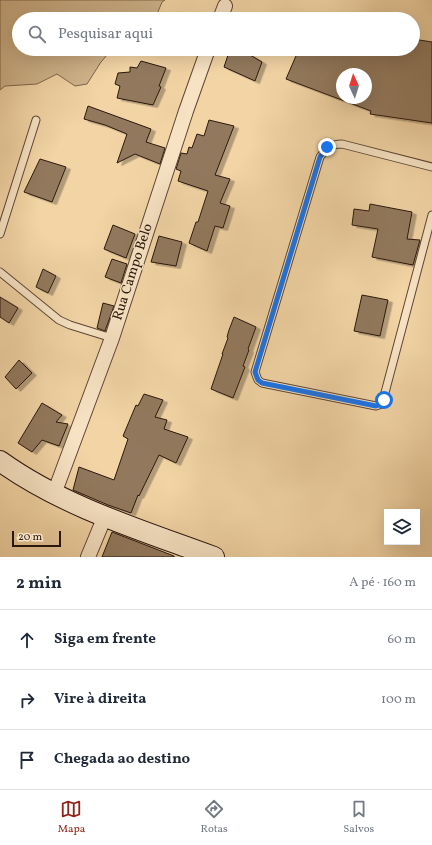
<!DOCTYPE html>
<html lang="pt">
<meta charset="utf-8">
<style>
:root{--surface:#fff;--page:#f6f6f7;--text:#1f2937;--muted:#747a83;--line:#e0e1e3;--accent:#8f2418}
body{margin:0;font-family:Vollkorn,serif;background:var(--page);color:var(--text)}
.controls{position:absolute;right:12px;bottom:12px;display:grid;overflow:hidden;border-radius:0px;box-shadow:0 4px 16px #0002}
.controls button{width:36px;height:36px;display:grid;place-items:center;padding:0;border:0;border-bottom:1px solid var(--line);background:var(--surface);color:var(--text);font:20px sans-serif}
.compass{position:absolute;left:336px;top:68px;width:36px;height:36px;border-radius:50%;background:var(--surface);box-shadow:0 4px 16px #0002;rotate:356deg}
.scale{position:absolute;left:12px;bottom:10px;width:49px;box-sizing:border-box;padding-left:4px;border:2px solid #2b170e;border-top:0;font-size:11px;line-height:14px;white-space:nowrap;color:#2b170e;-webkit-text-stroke:3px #f7e3c4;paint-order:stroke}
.stop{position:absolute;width:12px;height:12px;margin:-9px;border:3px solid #1a73e8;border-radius:50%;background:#fff}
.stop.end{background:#1a73e8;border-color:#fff;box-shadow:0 1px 4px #0008}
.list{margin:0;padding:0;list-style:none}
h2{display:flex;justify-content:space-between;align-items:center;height:52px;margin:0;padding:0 16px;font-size:17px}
h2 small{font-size:13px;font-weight:400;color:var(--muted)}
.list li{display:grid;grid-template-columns:26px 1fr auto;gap:12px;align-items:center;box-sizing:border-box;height:60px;padding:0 16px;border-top:1px solid var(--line)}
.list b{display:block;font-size:15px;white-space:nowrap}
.list em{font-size:13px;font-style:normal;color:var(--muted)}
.icon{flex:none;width:22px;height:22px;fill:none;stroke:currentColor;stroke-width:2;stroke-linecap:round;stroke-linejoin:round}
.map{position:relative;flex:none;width:432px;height:557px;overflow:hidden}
.search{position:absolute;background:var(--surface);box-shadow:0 4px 16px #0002;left:12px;right:12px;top:12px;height:44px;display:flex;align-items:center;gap:10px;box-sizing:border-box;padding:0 14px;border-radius:22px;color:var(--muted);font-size:15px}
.sheet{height:232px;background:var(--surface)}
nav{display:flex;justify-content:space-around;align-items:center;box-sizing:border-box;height:56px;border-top:1px solid var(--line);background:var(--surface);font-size:11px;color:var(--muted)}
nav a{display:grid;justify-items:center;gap:2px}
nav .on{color:var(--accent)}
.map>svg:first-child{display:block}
.green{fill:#d0b48b;stroke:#7e664c}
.building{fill:#92795d;stroke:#2b170e;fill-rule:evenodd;filter:url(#shadow)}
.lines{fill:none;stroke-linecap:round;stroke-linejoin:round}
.service-casing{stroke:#5d4634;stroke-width:9}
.minor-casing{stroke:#5d4634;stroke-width:16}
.secondary-casing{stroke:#2b170e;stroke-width:22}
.service{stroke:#f7e3c4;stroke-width:7}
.minor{stroke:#f7e3c4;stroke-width:14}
.secondary{stroke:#f7e3c4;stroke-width:20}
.route{stroke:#1a73e8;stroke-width:5}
.labels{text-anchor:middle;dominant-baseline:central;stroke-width:3;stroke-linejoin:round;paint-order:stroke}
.street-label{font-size:14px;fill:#2b170e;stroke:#f7e3c4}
</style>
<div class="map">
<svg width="432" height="557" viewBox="0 0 432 557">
<defs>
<filter id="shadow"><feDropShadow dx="4.5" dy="2.5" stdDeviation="0" flood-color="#0004"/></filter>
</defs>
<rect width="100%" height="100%" fill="#f2d4a5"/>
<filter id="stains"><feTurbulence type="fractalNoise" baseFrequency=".005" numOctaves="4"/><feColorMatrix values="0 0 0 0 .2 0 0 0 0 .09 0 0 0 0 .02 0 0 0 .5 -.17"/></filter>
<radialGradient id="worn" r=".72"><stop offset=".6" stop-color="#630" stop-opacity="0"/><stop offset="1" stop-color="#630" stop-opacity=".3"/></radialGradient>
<polygon class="green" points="0,0 165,0 162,2 155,19 19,19 19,49 112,49 101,62 87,84 75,86 57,74 37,84 5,86 0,90"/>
<g class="building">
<path d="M413,39L432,42V123L370,114L371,111L286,79L299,49H413ZM342,74H366V98H342Z"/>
<polygon points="230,49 240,49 262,62 255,81 224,67"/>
<polygon points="141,61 166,68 159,86 161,87 153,105 117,98 120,86 115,84 118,73 130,72 130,67 137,68"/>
<polygon points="88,106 151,129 146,142 165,148 160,164 135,154 117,163 127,134 105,125 84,119"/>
<polygon points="209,120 234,126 215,175 230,179 220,203 230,206 223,228 215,226 207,251 189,243 196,222 198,222 208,191 178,181 181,171 176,169 181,153 187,154 189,147 192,148 197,134 204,136"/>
<polygon points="40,159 66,167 52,202 24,192"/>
<polygon points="370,204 412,212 407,239 420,240 413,265 372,257 378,229 352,225 354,209 369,211"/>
<polygon points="113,225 135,234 126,258 104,249"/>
<polygon points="159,236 182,242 176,266 151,262"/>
<polygon points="112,259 127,264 121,283 105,277"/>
<polygon points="43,269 56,276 48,293 36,287"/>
<polygon points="362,295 388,300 380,336 354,331"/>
<polygon points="0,297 18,308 9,323 0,317"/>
<polygon points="103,303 114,306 105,331 97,328"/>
<polygon points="234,317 256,327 248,349 249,350 243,366 245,367 233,398 211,389 223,354 222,354 228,338 227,337 229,330"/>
<polygon points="19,360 32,373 16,389 5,377"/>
<polygon points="144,394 163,400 155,417 167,420 164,429 188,437 176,463 159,455 139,496 138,495 131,513 108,505 73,490 79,467 114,480 128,439 123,436 136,405 138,406"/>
<polygon points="42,403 62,415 56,422 68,424 59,446 42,440 32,452 18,443"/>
<polygon points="112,532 174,556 174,557 102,557"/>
</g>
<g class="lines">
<defs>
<g id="service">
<path d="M432,167L342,144C330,144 327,148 320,157L255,372L258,380L262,383L376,406L382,404L432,215"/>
<polyline points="0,234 36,120"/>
<polyline points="0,272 59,320 70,325 112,338"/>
</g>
<g id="minor">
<polyline points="220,19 225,6"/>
<polyline points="54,494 112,338 186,111 208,49"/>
<polyline points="88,557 105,516"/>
</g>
<path id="secondary" d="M0,461C64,507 141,530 214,557"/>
</defs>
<use href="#service" class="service-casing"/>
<use href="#minor" class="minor-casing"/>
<use href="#secondary" class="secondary-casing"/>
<use href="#service" class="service"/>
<use href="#minor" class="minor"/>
<use href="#secondary" class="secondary"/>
</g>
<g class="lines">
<polyline class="route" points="327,147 320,157 255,372 258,380 262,383 376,406 382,404 384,400"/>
</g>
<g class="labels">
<g class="street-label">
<text transform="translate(133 272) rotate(-72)">Rua Campo Belo</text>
</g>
</g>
<rect width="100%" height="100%" filter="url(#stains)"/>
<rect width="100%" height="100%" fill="url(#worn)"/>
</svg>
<div class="controls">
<button><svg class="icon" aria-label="layers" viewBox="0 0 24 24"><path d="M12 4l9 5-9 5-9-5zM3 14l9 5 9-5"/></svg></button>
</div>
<svg class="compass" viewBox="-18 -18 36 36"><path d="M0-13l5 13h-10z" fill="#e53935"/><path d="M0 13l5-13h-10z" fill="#747a83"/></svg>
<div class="scale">20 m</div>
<div class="stop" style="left:384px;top:400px"></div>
<div class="stop end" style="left:327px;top:147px"></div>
<div class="search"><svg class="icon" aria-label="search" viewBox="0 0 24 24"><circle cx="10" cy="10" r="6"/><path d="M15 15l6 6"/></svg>Pesquisar aqui</div>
</div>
<section class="sheet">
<h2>2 min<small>A pé · 160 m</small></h2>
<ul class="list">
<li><svg class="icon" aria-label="ahead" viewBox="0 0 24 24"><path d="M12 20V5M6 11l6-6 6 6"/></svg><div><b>Siga em frente</b></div><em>60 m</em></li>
<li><svg class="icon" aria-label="right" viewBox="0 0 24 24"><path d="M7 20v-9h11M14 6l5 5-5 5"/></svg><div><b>Vire à direita</b></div><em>100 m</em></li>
<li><svg class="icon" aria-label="arrive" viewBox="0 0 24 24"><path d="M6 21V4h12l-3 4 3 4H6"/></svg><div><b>Chegada ao destino</b></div></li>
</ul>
</section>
<nav>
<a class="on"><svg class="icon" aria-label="map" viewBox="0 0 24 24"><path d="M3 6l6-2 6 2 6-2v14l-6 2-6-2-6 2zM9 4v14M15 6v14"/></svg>Mapa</a>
<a><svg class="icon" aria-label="directions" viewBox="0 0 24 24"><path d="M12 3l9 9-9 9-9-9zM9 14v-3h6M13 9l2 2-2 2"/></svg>Rotas</a>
<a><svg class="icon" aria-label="saved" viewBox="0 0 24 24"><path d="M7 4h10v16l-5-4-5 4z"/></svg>Salvos</a>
</nav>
